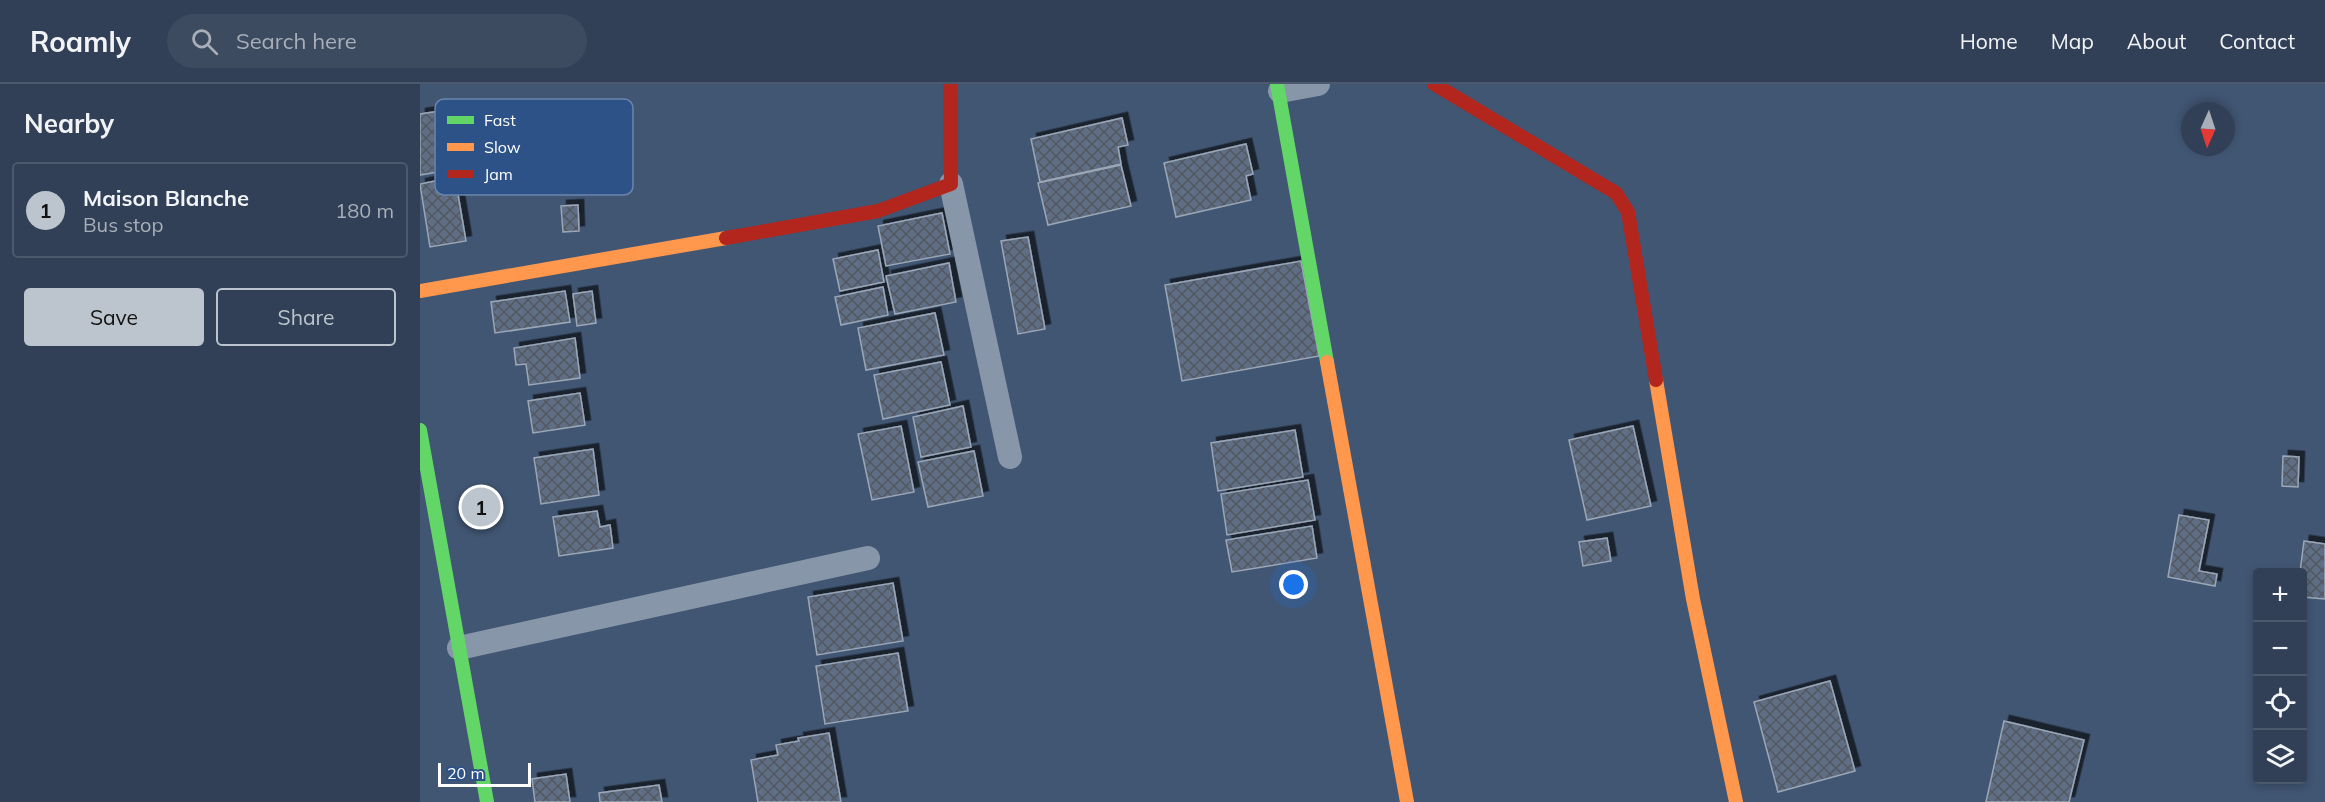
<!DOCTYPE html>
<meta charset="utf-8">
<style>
:root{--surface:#314056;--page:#3d4b60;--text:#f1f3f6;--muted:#a8afb9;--line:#4c596c;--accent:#bcc4ce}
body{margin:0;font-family:Mulish,sans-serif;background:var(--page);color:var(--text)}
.controls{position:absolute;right:18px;bottom:18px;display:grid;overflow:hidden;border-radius:6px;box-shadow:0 3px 9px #0003}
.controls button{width:54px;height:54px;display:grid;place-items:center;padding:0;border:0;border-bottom:2px solid var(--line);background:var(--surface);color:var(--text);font:30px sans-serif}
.compass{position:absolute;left:1761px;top:18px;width:54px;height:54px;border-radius:50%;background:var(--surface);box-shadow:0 3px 9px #0003;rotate:183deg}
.scale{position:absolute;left:18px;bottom:15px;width:93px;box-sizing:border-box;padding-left:6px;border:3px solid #fff;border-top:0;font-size:16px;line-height:21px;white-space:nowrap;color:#fff;-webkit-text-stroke:4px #2c5288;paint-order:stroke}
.you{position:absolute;left:874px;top:501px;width:21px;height:21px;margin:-15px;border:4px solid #fff;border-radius:50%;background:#1a73e8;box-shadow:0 0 0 9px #1a73e833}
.badge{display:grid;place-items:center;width:39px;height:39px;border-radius:50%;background:var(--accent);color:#111;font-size:20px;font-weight:700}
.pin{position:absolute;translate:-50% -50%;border:3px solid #fff;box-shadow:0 2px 6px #0006}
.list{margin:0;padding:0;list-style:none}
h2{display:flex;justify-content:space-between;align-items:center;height:78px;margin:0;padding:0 24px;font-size:26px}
h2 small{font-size:20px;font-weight:400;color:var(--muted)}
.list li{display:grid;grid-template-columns:39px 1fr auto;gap:18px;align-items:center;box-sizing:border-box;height:96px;margin:0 12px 12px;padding:0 12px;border:2px solid var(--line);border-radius:6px}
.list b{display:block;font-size:22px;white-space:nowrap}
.list p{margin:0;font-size:20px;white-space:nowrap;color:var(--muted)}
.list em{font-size:20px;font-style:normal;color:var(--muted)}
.actions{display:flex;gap:12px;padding:18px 24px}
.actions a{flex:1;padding:14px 0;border:2px solid var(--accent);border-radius:6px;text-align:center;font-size:21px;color:var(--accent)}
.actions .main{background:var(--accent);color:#111}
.icon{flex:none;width:33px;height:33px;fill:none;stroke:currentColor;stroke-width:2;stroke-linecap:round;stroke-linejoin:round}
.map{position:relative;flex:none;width:1905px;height:718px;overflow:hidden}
header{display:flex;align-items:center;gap:36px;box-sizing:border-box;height:84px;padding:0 30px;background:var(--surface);border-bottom:2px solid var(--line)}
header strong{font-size:28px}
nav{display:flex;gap:33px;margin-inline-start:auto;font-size:21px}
.search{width:420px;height:54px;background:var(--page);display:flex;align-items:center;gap:15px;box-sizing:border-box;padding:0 21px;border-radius:33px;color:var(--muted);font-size:22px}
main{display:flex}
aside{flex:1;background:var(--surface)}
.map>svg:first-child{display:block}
.building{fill:url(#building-cross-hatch);stroke:#9ba7b7;stroke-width:1.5;filter:url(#shadow)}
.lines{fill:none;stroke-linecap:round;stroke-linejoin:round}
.street{stroke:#8896a9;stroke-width:24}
.fast{stroke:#63d668;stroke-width:14}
.slow{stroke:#ff974d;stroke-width:14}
.jam{stroke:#b3261e;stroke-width:14}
.key{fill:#2c5288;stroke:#6b86ac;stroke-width:1.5}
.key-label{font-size:16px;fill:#fff}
</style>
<header>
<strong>Roamly</strong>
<div class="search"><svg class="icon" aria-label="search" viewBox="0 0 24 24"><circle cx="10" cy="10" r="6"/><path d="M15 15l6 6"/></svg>Search here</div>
<nav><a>Home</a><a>Map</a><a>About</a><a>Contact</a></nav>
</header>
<main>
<aside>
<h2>Nearby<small></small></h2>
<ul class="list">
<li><span class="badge">1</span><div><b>Maison Blanche</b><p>Bus stop</p></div><em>180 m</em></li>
</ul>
<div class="actions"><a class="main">Save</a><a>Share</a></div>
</aside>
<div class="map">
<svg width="1905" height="718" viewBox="0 0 1905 718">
<defs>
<pattern id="building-cross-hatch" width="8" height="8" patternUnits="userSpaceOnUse" patternTransform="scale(1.5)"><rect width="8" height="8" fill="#5e6e85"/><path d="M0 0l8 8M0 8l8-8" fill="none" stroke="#525860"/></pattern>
<filter id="shadow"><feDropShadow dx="5.5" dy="-5.5" stdDeviation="0" flood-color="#0009"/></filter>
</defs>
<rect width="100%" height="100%" fill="#415673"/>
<g class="building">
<polygon points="20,27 30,86 0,91 0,30"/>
<polygon points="702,34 708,61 698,63 701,80 620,98 611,55"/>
<polygon points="826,60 833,90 826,92 831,116 756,133 744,79"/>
<polygon points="701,81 711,122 628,141 618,99"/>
<polygon points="35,93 46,157 10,163 0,100"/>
<polygon points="158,121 159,147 143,148 141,122"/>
<polygon points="522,129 530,170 466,182 458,142"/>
<polygon points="608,153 625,245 598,250 581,157"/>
<polygon points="458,166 464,198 420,207 413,175"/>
<polygon points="881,177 899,272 762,297 745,201"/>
<polygon points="529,179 536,218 475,230 466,192"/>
<polygon points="463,203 468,231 421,241 415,213"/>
<polygon points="145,207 150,238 75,249 71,218"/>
<polygon points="172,207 176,239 157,242 153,210"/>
<polygon points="515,229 524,271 446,286 438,244"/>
<polygon points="155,254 160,294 109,301 106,280 96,281 94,264"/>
<polygon points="521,278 530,321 463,335 454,291"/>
<polygon points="160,309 165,341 113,349 108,317"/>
<polygon points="543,322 551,363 501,373 493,333"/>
<polygon points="481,342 494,408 452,416 438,350"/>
<polygon points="1213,342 1231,422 1167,436 1149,356"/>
<polygon points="875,346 883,393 798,407 791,359"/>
<polygon points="173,365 179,411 121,420 114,374"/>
<polygon points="554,367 563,412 508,423 498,378"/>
<polygon points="1863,372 1879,373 1878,403 1862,402"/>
<polygon points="888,396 895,436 807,451 801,410"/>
<polygon points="177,427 180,443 190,441 193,464 139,472 133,433"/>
<polygon points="1759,431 1789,436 1779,487 1797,490 1795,502 1748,493"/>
<polygon points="892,442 897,474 812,488 806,456"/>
<polygon points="1187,454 1191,477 1163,482 1159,458"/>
<polygon points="1884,457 1905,460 1905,515 1882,513 1882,488 1880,488"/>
<polygon points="473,499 483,557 397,571 388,513"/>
<polygon points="478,569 488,627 405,640 396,582"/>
<polygon points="1410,597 1435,687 1358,708 1334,618"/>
<polygon points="1584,637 1664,656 1649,718 1566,718"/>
<polygon points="409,649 421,718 338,718 331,676 358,671 356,661 379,657 378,654"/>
<polygon points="146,690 150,718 115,718 112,695"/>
<polygon points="239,701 242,718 180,718 179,709"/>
</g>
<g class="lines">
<g class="street">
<polyline points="860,7 898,0"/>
<polyline points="531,100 590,373"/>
<polyline points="39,564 448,474"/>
</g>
<g class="fast">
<polyline points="857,0 907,278"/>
<polyline points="0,346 67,718"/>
</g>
<g class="slow">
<polyline points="0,207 306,154"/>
<polyline points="907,278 987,718"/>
<polyline points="1236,296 1273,515 1316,718"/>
</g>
<g class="jam">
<polyline points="1014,0 1196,109 1208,128 1236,296"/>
<polyline points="306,154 458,127 531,100 530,0"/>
</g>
</g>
<rect x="15" y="15" width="198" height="96" rx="9" class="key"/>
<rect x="27" y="32" width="27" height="8" fill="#63d668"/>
<rect x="27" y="59" width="27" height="8" fill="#ff974d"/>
<rect x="27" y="86" width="27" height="8" fill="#b3261e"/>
<g class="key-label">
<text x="64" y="42">Fast</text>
<text x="64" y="69">Slow</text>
<text x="64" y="96">Jam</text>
</g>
</svg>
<div class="controls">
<button>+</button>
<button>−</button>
<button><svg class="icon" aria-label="locate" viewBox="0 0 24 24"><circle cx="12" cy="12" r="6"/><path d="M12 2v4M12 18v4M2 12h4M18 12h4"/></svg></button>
<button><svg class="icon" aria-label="layers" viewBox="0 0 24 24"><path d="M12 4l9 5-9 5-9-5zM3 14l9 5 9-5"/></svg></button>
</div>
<svg class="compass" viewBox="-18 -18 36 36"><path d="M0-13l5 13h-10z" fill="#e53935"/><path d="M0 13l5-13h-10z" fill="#a8afb9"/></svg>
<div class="scale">20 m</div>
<div class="you"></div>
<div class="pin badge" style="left:61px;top:423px">1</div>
</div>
</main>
